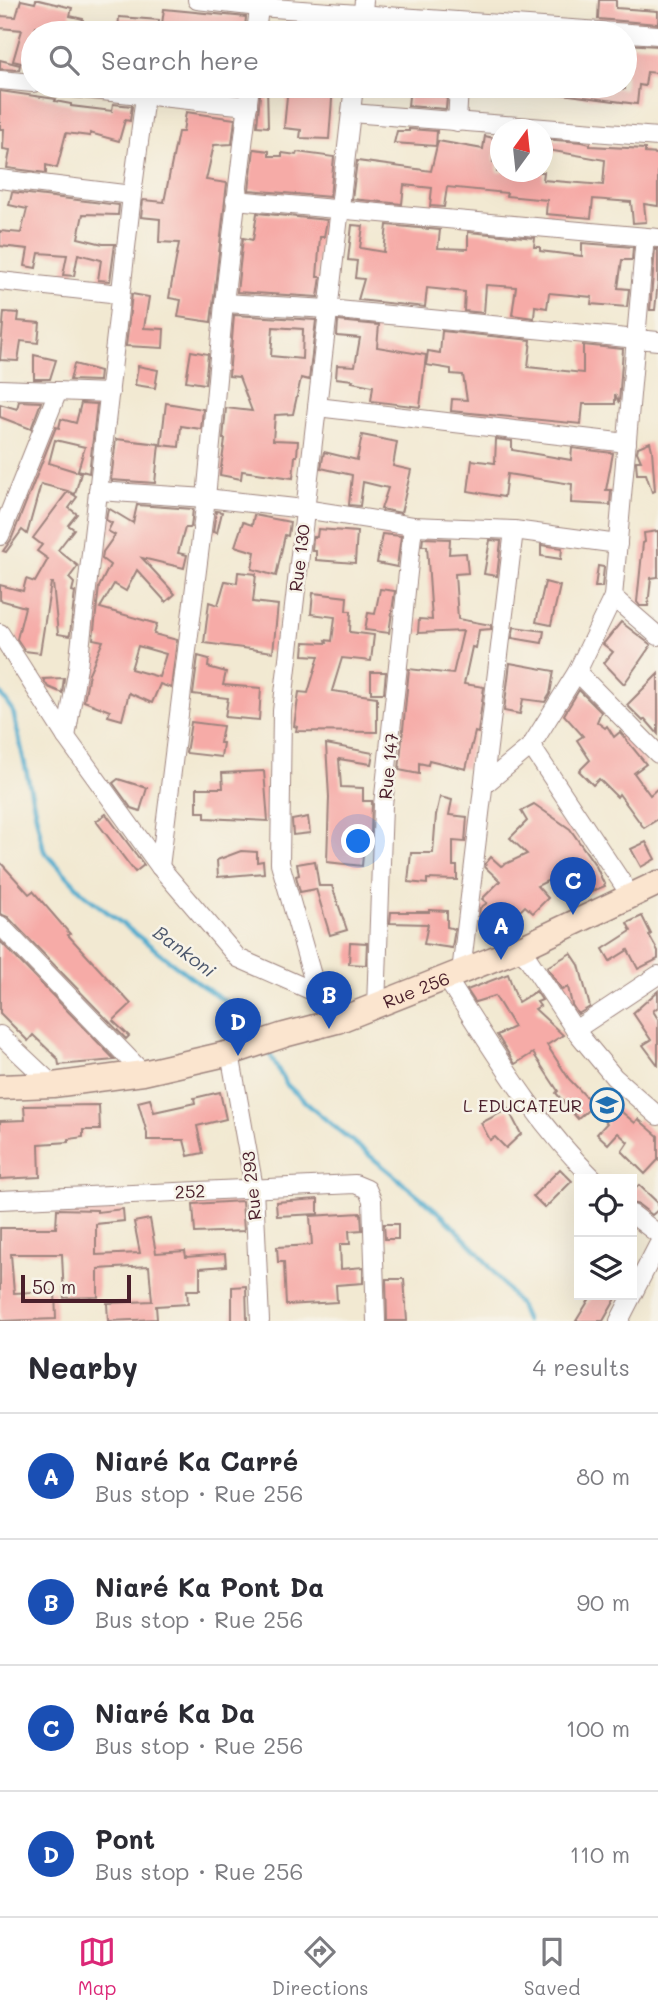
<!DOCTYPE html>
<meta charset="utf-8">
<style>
:root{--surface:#fff;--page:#f7f7f7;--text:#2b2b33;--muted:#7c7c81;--line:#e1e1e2;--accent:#db2777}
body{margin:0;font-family:Mali,sans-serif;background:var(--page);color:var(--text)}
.controls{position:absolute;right:21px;bottom:21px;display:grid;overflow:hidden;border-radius:0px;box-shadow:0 7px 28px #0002}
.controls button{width:63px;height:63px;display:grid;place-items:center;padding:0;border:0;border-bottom:2px solid var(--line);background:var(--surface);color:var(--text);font:35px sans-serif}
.compass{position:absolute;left:490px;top:119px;width:63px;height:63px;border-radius:50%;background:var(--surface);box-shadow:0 7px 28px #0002;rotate:15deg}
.scale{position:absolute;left:21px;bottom:18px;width:110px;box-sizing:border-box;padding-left:7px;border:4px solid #4a1f2b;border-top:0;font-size:19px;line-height:24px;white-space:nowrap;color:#4a1f2b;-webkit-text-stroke:5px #f7f3e8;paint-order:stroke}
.you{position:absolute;left:359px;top:842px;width:24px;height:24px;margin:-18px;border:5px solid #fff;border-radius:50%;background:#1a73e8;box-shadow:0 0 0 10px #1a73e833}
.badge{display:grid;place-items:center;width:46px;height:46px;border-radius:50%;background:var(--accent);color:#fff;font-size:23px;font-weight:700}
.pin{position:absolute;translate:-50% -58px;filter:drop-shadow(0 2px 4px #0008)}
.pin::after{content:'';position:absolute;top:37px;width:24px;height:21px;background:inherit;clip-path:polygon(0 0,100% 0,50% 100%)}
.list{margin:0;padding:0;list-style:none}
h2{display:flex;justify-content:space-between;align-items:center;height:91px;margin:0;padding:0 28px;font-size:30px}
h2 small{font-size:23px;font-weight:400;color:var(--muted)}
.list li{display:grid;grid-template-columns:46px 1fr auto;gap:21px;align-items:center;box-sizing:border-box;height:126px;padding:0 28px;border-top:2px solid var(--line)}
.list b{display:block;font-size:26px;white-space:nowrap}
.list p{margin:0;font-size:23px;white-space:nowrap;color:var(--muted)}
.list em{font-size:23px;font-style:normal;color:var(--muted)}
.icon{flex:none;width:38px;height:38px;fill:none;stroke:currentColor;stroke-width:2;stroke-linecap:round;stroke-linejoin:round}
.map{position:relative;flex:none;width:658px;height:1321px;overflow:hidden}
.search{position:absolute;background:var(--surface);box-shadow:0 7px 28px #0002;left:21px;right:21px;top:21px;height:77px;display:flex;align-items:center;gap:18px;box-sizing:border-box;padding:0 24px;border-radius:38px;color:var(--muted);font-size:26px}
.sheet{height:595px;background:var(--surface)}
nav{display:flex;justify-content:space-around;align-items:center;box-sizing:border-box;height:98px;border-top:2px solid var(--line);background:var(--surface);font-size:19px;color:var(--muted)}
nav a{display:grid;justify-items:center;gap:4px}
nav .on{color:var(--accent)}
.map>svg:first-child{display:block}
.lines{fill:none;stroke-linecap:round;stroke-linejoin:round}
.stream{stroke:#50acce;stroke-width:4.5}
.building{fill:#f6aba7;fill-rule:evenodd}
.street-casing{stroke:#9e847e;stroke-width:20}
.secondary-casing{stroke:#9e847e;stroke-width:27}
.street{stroke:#fff;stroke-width:18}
.secondary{stroke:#fbe5cf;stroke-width:24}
.labels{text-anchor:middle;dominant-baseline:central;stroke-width:5;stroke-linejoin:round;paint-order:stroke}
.street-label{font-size:18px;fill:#4a1f2b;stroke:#f7f3e8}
.poi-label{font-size:18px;fill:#4a1f2b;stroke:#f7f3e8;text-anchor:end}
.water-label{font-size:19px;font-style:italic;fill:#4c576c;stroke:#f7f3e8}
</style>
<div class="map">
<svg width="658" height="1321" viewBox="0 0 658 1321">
<rect width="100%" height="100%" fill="#f7f3e8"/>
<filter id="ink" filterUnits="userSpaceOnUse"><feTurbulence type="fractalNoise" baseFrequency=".0143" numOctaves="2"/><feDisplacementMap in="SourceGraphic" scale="14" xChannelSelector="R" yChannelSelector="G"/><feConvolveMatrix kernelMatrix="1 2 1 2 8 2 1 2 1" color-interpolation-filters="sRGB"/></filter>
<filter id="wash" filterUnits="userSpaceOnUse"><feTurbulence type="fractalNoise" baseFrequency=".00686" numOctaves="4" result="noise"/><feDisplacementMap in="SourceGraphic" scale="28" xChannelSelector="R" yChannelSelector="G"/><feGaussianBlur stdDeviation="1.57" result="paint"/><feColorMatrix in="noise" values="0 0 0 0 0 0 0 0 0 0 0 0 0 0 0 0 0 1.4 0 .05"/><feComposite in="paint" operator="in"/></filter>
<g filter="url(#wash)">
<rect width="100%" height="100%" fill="#f2e9d2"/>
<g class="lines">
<g class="stream">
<polyline points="0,693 13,711 44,851 84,894 201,985 247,1015 259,1035"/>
<polyline points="267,1049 286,1084 313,1109 442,1215 479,1253 519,1305 526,1321"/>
</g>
</g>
<g id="blocks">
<g class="building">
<polygon points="21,0 35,3 36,0 39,0 72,8 70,16 83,19 81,33 63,33 36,27 25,64 13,61 22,30 0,28 0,16 16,17"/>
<polygon points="599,0 616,0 616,8 658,11 658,24 598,19"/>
<polygon points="164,9 246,17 245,27 202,24 202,28 162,24"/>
<polygon points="119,17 159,20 158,33 118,31"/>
<polygon points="312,22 346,25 346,33 312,33"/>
<polygon points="625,44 658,46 658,73 647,72 645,86 639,85 637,104 554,93 555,86 595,86 625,89"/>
<polygon points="0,60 20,65 19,70 0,69"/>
<polygon points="261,86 267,86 268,127 257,126"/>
<polygon points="288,86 333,86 329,139 300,138 301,130 284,128"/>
<polygon points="410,86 448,86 446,109 408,106"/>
<polygon points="0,91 56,99 55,101 71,104 71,106 112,111 113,104 132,106 130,121 125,120 119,141 90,133 90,136 66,133 57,168 46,165 46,173 7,168 10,150 3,149 4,129 0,129"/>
<polygon points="186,112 235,119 232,144 214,145 206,180 227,183 211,322 178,317 181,300 169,298 179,243 159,242 160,219 141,217 143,200 164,202 178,132 183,132"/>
<polygon points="409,129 437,131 436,146 394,143 397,131 409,131"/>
<polygon points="485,136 498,139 493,162 498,162 497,172 544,172 543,180 603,185 605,160 542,149 542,139 582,142 590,144 590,146 645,149 645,153 658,154 658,206 644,204 646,222 633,223 631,202 593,199 591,218 546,214 547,200 506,196 507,193 447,187 444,207 430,206 432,188 404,185 402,204 352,199 357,161 431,171 438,141 483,149"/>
<polygon points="254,149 269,151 269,156 282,156 282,153 296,155 297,152 334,157 330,197 249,190"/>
<polygon points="12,192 119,205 118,215 83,214 78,238 103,244 115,244 110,281 98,280 101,260 78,254 74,276 63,275 67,255 39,253 36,268 25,266 28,249 0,246 0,231 21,233 27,209 9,205"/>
<polygon points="257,213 327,220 324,237 320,237 317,277 321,277 318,297 237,292 243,238 253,240"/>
<polygon points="352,225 363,226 360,248 384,252 387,225 440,230 438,248 468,249 468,232 535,238 534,247 540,247 540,251 582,256 582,243 633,247 632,260 622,260 618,288 629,289 627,307 591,304 592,297 549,293 547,308 535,306 534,318 512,315 516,287 486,285 484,313 464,311 465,292 427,288 425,307 358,300 364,279 355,278 357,261 348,260"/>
<polygon points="655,249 658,249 658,281 655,310 650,310"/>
<polygon points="132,294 149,297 144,328 164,329 163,348 126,346"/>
<polygon points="4,312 19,313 18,321 40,323 38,343 21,341 18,361 0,360"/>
<path d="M234,315L316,320L309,380L301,378L293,414L275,415L273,440L298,441L297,456H295L293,478L242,471L241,479L220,475L225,439H223L226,408L252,411L239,377L229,376ZM273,327L303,329L302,359L271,356Z"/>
<polygon points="338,321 379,325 377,347 426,355 420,407 371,401 373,386 352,382 353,380 336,378 337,365 355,366 360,338 337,336"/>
<polygon points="442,331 531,340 528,367 583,373 583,345 623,349 619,403 615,394 615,404 583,404 581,424 451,411 452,399 467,400 463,375 451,374 451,369 426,365 428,351 440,353"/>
<polygon points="191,351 208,354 205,384 186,381"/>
<polygon points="34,355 56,360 50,379 34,379"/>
<polygon points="74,364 100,371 99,381 70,380"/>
<polygon points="138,366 158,370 155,388 135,385"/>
<polygon points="19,401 41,402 31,429 0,417 0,404 17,409"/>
<polygon points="81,403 97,404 89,473 78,470 85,447 55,440 49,463 81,473 75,494 69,492 77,497 69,508 77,514 68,525 74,529 58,550 78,566 69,578 74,583 72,591 75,592 70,634 69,636 58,634 53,583 51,583 40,653 25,651 17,639 25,607 0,600 0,585 23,591 26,579 35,582 48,559 37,551 42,545 33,538 68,491 41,484 27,534 22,530 6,552 3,551 11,540 56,427 59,428 61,419 76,423"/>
<polygon points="166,403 203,409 201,429 181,426 179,447 161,445"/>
<polygon points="362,435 397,442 393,466 411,470 401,513 381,509 388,488 363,482 360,506 349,505 352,475 321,468 324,452 357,460"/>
<polygon points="116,439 159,444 155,483 111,480"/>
<polygon points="496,439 512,441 512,450 571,460 572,448 613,453 606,490 611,490 610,505 571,503 572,484 507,474 504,497 468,491 472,460 495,463"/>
<polygon points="650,442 652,450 655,491 652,492 646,474 637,474 636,461 641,461 637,452 638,447"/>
<path d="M137,505L193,509L191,527L190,528H185L178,553L187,555L184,568L142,558L175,594L166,602L137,570L126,591L114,584L100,608L157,624L154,634L177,640L171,688L160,684L152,703L129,693L122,720L108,716L110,711L84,701L89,673L103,641L93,639L99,587L110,565L102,559L103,552L115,535L108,531L112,523L106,520L108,508L133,523ZM138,646L166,654L159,677L131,669Z"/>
<polygon points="216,511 222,512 217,533 213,532"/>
<polygon points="254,515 290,522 288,536 285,535 276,576 252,569 255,552 235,546 243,522 252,525"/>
<polygon points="318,529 357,532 355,563 316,560 316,551 312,551 313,537 317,537"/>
<polygon points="658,531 658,577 651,578 648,606 640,606 637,602 643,543 645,542 644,533"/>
<polygon points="382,534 401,536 397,567 377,563"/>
<polygon points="423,538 450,539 449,554 466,553 468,573 455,574 458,619 491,625 491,629 479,630 476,648 472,647 464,684 484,687 478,733 475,732 466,769 429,760 428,765 419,763 419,774 399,770 409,669 453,674 463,631 418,633 419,619 432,620 427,546 422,546"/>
<polygon points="490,540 501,541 497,576 484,574"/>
<polygon points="541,545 562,548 561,559 541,556"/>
<polygon points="598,566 604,567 602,587 595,587"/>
<polygon points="238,572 256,574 253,602 278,605 273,652 204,643 209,602 218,605 225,581 237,583"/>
<polygon points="545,582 560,586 551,625 536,622"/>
<polygon points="380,589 395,591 389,633 365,630 368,613 375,614"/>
<polygon points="313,593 347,597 346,611 351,611 350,632 374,635 371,661 342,658 332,691 377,697 377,732 296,731 297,727 294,726 299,692 308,693 319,656 303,655 304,642 327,643 326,640 332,641 335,617 311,614"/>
<polygon points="621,622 651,645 624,684 604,663 613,652 603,644"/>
<polygon points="514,627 544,631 542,643 512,638"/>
<polygon points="198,656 209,659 208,667 226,672 223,685 261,688 259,720 225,717 228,698 193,694"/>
<polygon points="510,663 554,671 550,694 545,702 523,699 520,714 504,711"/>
<polygon points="371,672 386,672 384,693 371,693"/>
<polygon points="658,674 658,734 645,719 643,721 627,705"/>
<polygon points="64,678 62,693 48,687 43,679"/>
<polygon points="579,690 601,712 597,722 605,728 607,726 614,737 620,732 646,764 634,773 650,795 658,788 658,819 644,828 619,794 617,797 599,779 593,785 579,771 590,760 577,740 583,736 564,715"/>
<polygon points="191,722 223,726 220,743 223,743 221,757 186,753"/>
<polygon points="326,744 373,753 371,764 339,759 341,787 363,788 363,801 372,801 371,833 365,833 362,866 327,862 329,797"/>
<polygon points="264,771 268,821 205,818 205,812 197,812 197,788 223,788 222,773"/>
<polygon points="118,779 147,788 140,811 131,808 113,783"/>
<polygon points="440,797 452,800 449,815 467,817 465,842 453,841 453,866 457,866 457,880 427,879 427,884 408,882 411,853 433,853 436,815"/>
<polygon points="534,804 570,829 596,866 605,886 581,896 575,881 567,871 537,886 548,898 533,913 525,906 507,924 501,918 489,927 479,916 480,908 487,903 482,899 500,881 485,867 486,863 491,857 501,866 527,854 510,838 527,821 521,811"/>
<polygon points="106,814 144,865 135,872 96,821"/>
<polygon points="308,817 310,833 293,835 292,820"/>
<polygon points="646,842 655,859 641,867 631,849"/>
<polygon points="241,851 257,852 257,862 263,861 264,873 218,877 217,860"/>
<polygon points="315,861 319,886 332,886 347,930 330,935 316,889 300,892 296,876 299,875 297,864"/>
<polygon points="0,862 29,894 33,891 70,934 68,935 131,1004 113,1021 129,1036 126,1039 8,917 0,914"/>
<polygon points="429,910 447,911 447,927 455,929 452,948 424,944 428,924 390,923 391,912 429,912"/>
<polygon points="642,916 651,934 649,935 658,951 658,959 638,969 628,950 610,961 603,949 631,931 627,923"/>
<polygon points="0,941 115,1060 59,1065 58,1059 33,1035 28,1041 0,1013"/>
<polygon points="350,942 367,943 366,965 349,964"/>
<polygon points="571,953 579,965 590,1007 578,1014 572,1005 568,987 562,990 547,967"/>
<polygon points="508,974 518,1002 536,991 542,1000 537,1002 540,1006 535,1009 563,1035 547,1045 569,1079 594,1105 578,1119 556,1093 558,1091 533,1053 515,1064 507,1051 497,1035 514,1027 495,996 475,1002 467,990"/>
<polygon points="658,991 658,1007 653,1011 658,1019 658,1065 643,1045 651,1040 633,1013"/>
<polygon points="220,1092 226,1119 197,1126 203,1153 188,1156 184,1140 147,1140 147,1133 138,1102 150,1099 154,1112 195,1103 194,1098"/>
<polygon points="606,1093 619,1105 616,1107 635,1123 638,1119 658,1136 658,1160 645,1174 622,1151 628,1142 618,1133 608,1144 597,1134 607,1123 592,1109"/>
<polygon points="99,1105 100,1130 83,1130 83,1137 69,1139 69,1142 39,1144 40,1177 0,1179 0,1121 25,1120 24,1106"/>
<polygon points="508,1109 521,1134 506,1148 495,1137 490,1140 481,1123"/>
<polygon points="560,1169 572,1181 545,1208 533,1196"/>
<polygon points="639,1185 658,1203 658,1210 652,1215 639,1205 632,1203 632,1192"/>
<polygon points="318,1199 318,1214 277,1216 276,1202"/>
<polygon points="242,1201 244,1231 195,1233 193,1204"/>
<polygon points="57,1209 97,1210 97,1212 123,1209 124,1221 96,1224 96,1255 140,1253 134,1222 150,1219 156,1253 185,1251 186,1257 225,1254 226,1266 200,1268 200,1290 187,1290 188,1304 156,1306 157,1319 108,1321 107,1303 152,1301 149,1266 98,1269 98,1297 64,1298 62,1254 11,1254 14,1293 55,1291 56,1319 0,1321 0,1228 56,1228"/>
<polygon points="361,1213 362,1230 349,1231 350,1244 340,1244 341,1269 363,1267 363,1283 336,1285 337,1302 286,1305 284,1262 278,1262 277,1247 312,1245 310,1216"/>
<polygon points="384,1224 398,1224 398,1239 385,1239"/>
<polygon points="386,1279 404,1279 407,1321 387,1321"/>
<polygon points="246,1286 247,1321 232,1321 232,1287"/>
<polygon points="592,1295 618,1295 603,1321 576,1321"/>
</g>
</g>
</g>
<g filter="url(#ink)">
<use href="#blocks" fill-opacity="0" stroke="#9e847e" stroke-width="2"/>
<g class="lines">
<defs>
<g id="street">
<polyline points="197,0 259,7 658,35"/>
<polyline points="256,33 260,0"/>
<polyline points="361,33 364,0"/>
<polyline points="0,80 33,83"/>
<polyline points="53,86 248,106"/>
<polyline points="351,113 658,137"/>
<polyline points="457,122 459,86"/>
<polyline points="0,179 132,195"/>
<polyline points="235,200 658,238"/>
<polyline points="0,281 120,294"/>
<polyline points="224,303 328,309 658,341"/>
<polyline points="0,389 110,393"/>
<polyline points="317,407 627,443"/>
<polyline points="98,491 206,498 304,509 413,526 514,530 618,544"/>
<polyline points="0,536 58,391"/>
<polyline points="613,597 658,636"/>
<polyline points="0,633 66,737 160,867 238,958 317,993"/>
<polyline points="577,672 658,754"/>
<polyline points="66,737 78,667 132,195 145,96"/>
<polyline points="531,746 631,896"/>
<polyline points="484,785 531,746 577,672 613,597 645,237"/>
<polyline points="160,867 206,498 224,303 250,86"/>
<polyline points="0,925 143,1073"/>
<polyline points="521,948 575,1030 614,1077 658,1116"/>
<polyline points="461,972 514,530"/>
<path d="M447,979C492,1048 534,1121 594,1179"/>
<polyline points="376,1007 383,805 413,526"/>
<polyline points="337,1021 317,993 280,863 282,711 354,86"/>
<polyline points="575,1030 658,975"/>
<polyline points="0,1035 53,1085"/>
<polyline points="230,1053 254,1188 260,1321"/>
<polyline points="0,1200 355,1184 367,1189 372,1200 376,1321"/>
<polyline points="632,1214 658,1234"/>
<polyline points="619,1321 658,1245"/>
</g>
<g id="secondary">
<path id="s1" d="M0,1087L53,1085L143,1073L230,1053L284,1035L337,1021L521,948L658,883"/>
</g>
</defs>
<use href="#street" class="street-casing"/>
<use href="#secondary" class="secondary-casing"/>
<use href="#street" class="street"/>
<use href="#secondary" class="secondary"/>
</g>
</g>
<defs>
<symbol id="school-ring" viewBox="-11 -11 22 22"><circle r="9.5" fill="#f7f3e8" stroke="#1f6fb2" stroke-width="1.5"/><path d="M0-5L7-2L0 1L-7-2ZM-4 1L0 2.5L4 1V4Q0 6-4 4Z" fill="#1f6fb2"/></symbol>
</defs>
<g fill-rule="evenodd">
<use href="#school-ring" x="588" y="1086" width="38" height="38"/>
</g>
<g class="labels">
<g class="street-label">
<text transform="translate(299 558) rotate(-83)">Rue 130</text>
<text transform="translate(388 766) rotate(-84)">Rue 147</text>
<text stroke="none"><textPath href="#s1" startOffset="430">Rue 256</textPath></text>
<text transform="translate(251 1186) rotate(-96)">Rue 293</text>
<text transform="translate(190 1191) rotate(-3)">252</text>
</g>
<g class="poi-label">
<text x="582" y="1105">L EDUCATEUR</text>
</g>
<g class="water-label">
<text transform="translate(185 951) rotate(37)">Bankoni</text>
</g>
</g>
</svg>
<div class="controls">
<button><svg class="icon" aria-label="locate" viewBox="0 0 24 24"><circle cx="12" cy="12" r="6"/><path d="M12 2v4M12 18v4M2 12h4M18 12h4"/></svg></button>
<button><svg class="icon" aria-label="layers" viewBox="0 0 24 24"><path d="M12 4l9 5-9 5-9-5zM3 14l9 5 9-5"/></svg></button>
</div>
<svg class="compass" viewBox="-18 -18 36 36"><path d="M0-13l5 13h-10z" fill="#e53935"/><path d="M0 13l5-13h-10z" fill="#7c7c81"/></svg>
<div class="scale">50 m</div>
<div class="you"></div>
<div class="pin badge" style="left:501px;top:960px;background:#1a4fb4">A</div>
<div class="pin badge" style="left:329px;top:1029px;background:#1a4fb4">B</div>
<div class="pin badge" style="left:573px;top:915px;background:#1a4fb4">C</div>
<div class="pin badge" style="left:238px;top:1056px;background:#1a4fb4">D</div>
<div class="search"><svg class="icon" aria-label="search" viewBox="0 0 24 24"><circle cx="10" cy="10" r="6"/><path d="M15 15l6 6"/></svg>Search here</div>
</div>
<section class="sheet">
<h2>Nearby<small>4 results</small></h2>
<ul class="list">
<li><span class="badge" style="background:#1a4fb4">A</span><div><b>Niaré Ka Carré</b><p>Bus stop · Rue 256</p></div><em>80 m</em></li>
<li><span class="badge" style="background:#1a4fb4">B</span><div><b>Niaré Ka Pont Da</b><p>Bus stop · Rue 256</p></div><em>90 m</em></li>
<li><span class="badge" style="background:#1a4fb4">C</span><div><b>Niaré Ka Da</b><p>Bus stop · Rue 256</p></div><em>100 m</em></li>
<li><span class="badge" style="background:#1a4fb4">D</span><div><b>Pont</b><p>Bus stop · Rue 256</p></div><em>110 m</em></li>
</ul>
</section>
<nav>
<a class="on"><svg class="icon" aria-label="map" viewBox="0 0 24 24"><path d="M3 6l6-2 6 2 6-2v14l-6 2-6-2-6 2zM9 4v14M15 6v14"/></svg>Map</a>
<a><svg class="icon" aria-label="directions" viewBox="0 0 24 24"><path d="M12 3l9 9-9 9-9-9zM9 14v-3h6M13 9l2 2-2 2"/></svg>Directions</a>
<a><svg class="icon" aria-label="saved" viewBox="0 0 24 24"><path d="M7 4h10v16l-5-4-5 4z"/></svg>Saved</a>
</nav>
